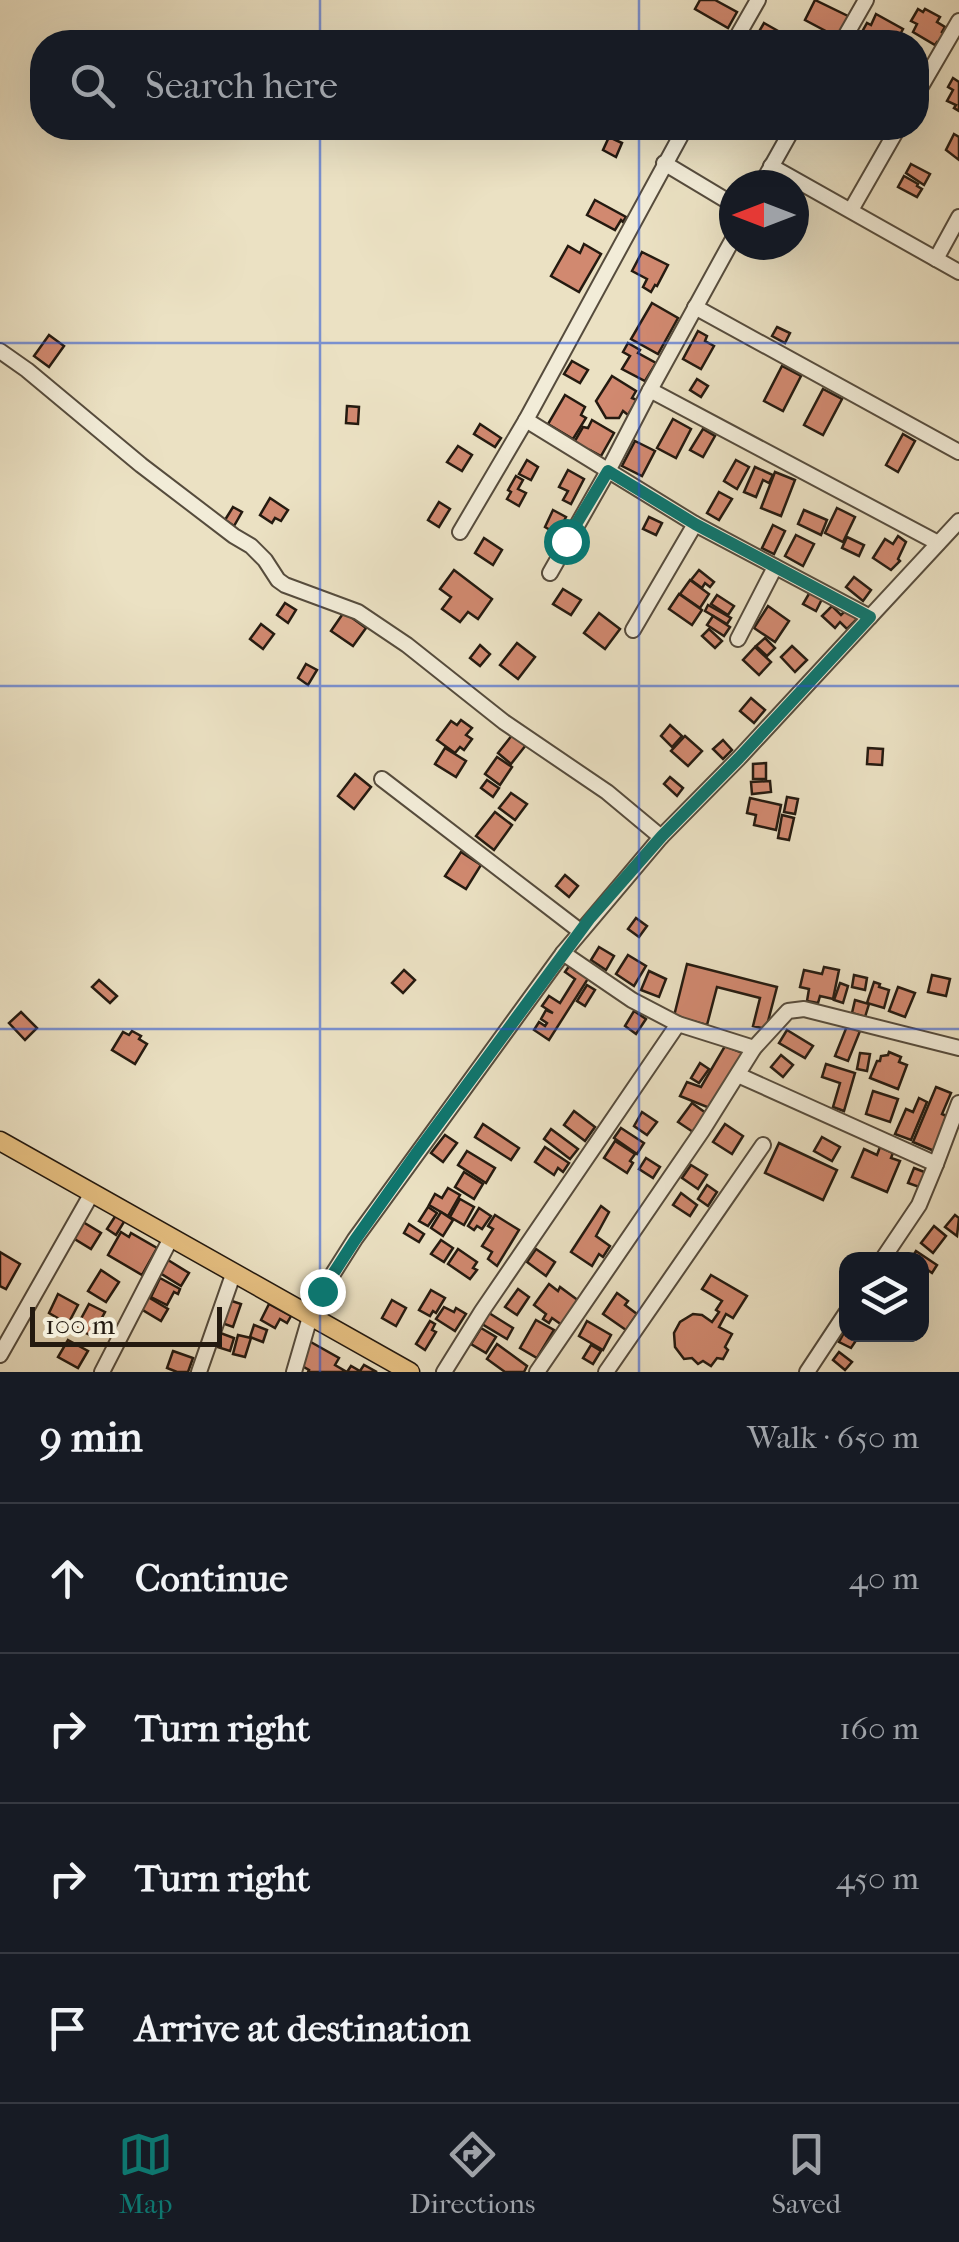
<!DOCTYPE html>
<meta charset="utf-8">
<style>
:root{--surface:#171b24;--page:#242831;--text:#f1f3f6;--muted:#9ea1a6;--line:#363941;--accent:#0f766e}
body{margin:0;font-family:"IM FELL French Canon",serif;background:var(--page);color:var(--text)}
.controls{position:absolute;right:30px;bottom:30px;display:grid;overflow:hidden;border-radius:20px;box-shadow:0 10px 40px #0002}
.controls button{width:90px;height:90px;display:grid;place-items:center;padding:0;border:0;border-bottom:2px solid var(--line);background:var(--surface);color:var(--text);font:50px sans-serif}
.compass{position:absolute;left:719px;top:170px;width:90px;height:90px;border-radius:50%;background:var(--surface);box-shadow:0 10px 40px #0002;rotate:270deg}
.scale{position:absolute;left:30px;bottom:25px;width:192px;box-sizing:border-box;padding-left:10px;border:5px solid #241a10;border-top:0;font-size:28px;line-height:35px;white-space:nowrap;color:#241a10;-webkit-text-stroke:8px #f2ecd8;paint-order:stroke}
.stop{position:absolute;width:30px;height:30px;margin:-22px;border:8px solid #0f766e;border-radius:50%;background:#fff}
.stop.end{background:#0f766e;border-color:#fff;box-shadow:0 2px 10px #0008}
.list{margin:0;padding:0;list-style:none}
h2{display:flex;justify-content:space-between;align-items:center;height:130px;margin:0;padding:0 40px;font-size:42px}
h2 small{font-size:32px;font-weight:400;color:var(--muted)}
.list li{display:grid;grid-template-columns:65px 1fr auto;gap:30px;align-items:center;box-sizing:border-box;height:150px;padding:0 40px;border-top:2px solid var(--line)}
.list b{display:block;font-size:38px;white-space:nowrap}
.list em{font-size:32px;font-style:normal;color:var(--muted)}
.icon{flex:none;width:55px;height:55px;fill:none;stroke:currentColor;stroke-width:2;stroke-linecap:round;stroke-linejoin:round}
.map{position:relative;flex:none;width:959px;height:1372px;overflow:hidden}
.search{position:absolute;background:var(--surface);box-shadow:0 10px 40px #0002;left:30px;right:30px;top:30px;height:110px;display:flex;align-items:center;gap:25px;box-sizing:border-box;padding:0 35px;border-radius:40px;color:var(--muted);font-size:38px}
.sheet{height:730px;background:var(--surface)}
nav{display:flex;justify-content:space-around;align-items:center;box-sizing:border-box;height:140px;border-top:2px solid var(--line);background:var(--surface);font-size:28px;color:var(--muted)}
nav a{display:grid;justify-items:center;gap:5px}
nav .on{color:var(--accent)}
.map>svg:first-child{display:block}
.building{fill:#d18970;stroke:#241a10;stroke-width:2.5}
.lines{fill:none;stroke-linecap:round;stroke-linejoin:round}
.minor-casing{stroke:#564c3d;stroke-width:18}
.major-casing{stroke:#241a10;stroke-width:21}
.minor{stroke:#f2ecd8;stroke-width:14}
.major{stroke:#e6c082;stroke-width:18}
.route{stroke:#0f766e;stroke-width:12}
.grid{fill:none;stroke:#1d4ed8;stroke-width:2.5;stroke-opacity:0.55}
</style>
<div class="map">
<svg width="959" height="1372" viewBox="0 0 959 1372">
<rect width="100%" height="100%" fill="#ebe1c3"/>
<filter id="stains"><feTurbulence type="fractalNoise" baseFrequency=".002" numOctaves="4"/><feColorMatrix values="0 0 0 0 .2 0 0 0 0 .09 0 0 0 0 .02 0 0 0 .5 -.17"/></filter>
<radialGradient id="worn" r=".72"><stop offset=".6" stop-color="#630" stop-opacity="0"/><stop offset="1" stop-color="#630" stop-opacity=".3"/></radialGradient>
<g class="building">
<polygon points="700,0 715,0 737,12 728,28 695,9"/>
<polygon points="815,0 850,17 839,38 805,20"/>
<polygon points="918,9 923,12 925,9 940,17 937,22 945,27 942,32 947,35 942,44 937,42 935,45 913,32 917,24 911,21"/>
<polygon points="876,14 903,29 896,42 874,42 862,32 867,23 871,25"/>
<polygon points="764,23 794,40 793,42 753,42"/>
<polygon points="953,78 959,82 959,111 954,108 956,105 947,101 953,90 948,87"/>
<polygon points="954,134 959,137 959,160 946,150"/>
<polygon points="609,137 622,143 616,157 603,150"/>
<polygon points="911,164 930,174 924,185 906,173"/>
<polygon points="904,176 918,184 917,186 922,189 917,197 898,187"/>
<polygon points="595,200 626,217 623,222 621,220 615,230 587,215"/>
<polygon points="584,244 601,254 579,292 551,276 568,246 580,253"/>
<polygon points="642,252 668,265 657,286 655,285 651,292 643,287 647,279 632,271"/>
<polygon points="652,303 678,318 658,354 631,339"/>
<polygon points="777,327 790,333 785,343 772,336"/>
<polygon points="698,331 707,336 705,341 714,346 701,369 683,359"/>
<polygon points="49,335 64,346 49,367 34,356"/>
<polygon points="628,343 640,350 638,353 656,363 645,381 622,369 630,356 623,352"/>
<polygon points="572,361 588,370 580,383 564,374"/>
<polygon points="782,366 801,376 783,411 764,401"/>
<polygon points="612,376 636,391 632,398 637,400 628,415 623,411 619,418 606,418 596,401"/>
<polygon points="697,379 708,386 701,397 690,390"/>
<polygon points="823,389 842,399 823,435 804,425"/>
<polygon points="565,395 585,407 581,415 586,418 573,439 548,424"/>
<polygon points="347,406 359,407 358,424 346,423"/>
<polygon points="673,419 691,429 676,458 657,448"/>
<polygon points="592,420 614,433 601,456 590,450 587,454 572,446 583,427 588,428"/>
<polygon points="480,424 501,438 495,447 474,434"/>
<polygon points="703,429 715,436 703,457 690,450"/>
<polygon points="903,434 915,441 898,472 886,465"/>
<polygon points="635,441 655,451 642,476 622,466"/>
<polygon points="458,446 472,455 462,471 447,462"/>
<polygon points="527,460 538,467 531,480 519,474"/>
<polygon points="736,460 749,467 737,489 724,481"/>
<polygon points="755,467 773,475 769,483 763,480 756,497 744,492"/>
<polygon points="568,470 584,479 571,504 563,500 568,491 559,487"/>
<polygon points="775,472 795,480 781,516 761,508"/>
<polygon points="516,476 523,480 518,489 526,493 519,506 507,499 511,492 508,490"/>
<polygon points="719,492 732,499 719,520 707,513"/>
<polygon points="270,498 288,510 281,521 275,518 272,523 260,515"/>
<polygon points="439,502 450,509 439,527 428,520"/>
<polygon points="233,507 242,512 234,526 225,520"/>
<polygon points="837,508 855,517 843,542 825,533"/>
<polygon points="553,510 566,517 557,534 545,527"/>
<polygon points="804,510 827,520 821,535 798,524"/>
<polygon points="649,517 662,523 656,535 643,529"/>
<polygon points="773,525 785,531 774,554 762,548"/>
<polygon points="796,535 814,544 803,566 785,556"/>
<polygon points="898,536 906,542 898,559 900,561 891,570 873,558 885,539 893,544"/>
<polygon points="847,537 864,545 859,556 842,548"/>
<polygon points="484,538 502,550 493,565 475,553"/>
<polygon points="454,570 492,599 478,619 468,612 460,622 442,609 451,597 440,589"/>
<polygon points="699,570 714,582 710,587 705,583 702,588 691,580"/>
<polygon points="854,577 871,590 863,601 846,587"/>
<polygon points="690,580 709,594 700,608 680,594"/>
<polygon points="563,589 581,600 571,615 553,604"/>
<polygon points="810,592 822,599 816,611 803,604"/>
<polygon points="679,594 702,610 692,625 669,609"/>
<polygon points="717,595 734,606 728,615 711,604"/>
<polygon points="285,603 296,610 288,623 277,615"/>
<polygon points="708,605 731,618 727,624 705,611"/>
<polygon points="768,606 789,621 775,642 754,628"/>
<polygon points="832,606 841,615 847,609 857,619 847,629 840,622 835,628 822,616"/>
<polygon points="344,612 366,628 353,646 331,631"/>
<polygon points="599,613 620,629 605,649 584,633"/>
<polygon points="713,616 730,627 724,636 707,625"/>
<polygon points="261,624 274,634 263,649 250,639"/>
<polygon points="709,629 722,641 715,648 702,636"/>
<polygon points="765,638 775,648 767,656 756,646"/>
<polygon points="517,643 535,657 518,679 500,665"/>
<polygon points="480,645 490,654 480,666 470,658"/>
<polygon points="792,646 807,660 795,672 781,657"/>
<polygon points="755,647 771,662 759,675 743,660"/>
<polygon points="306,664 317,670 308,685 298,678"/>
<polygon points="751,698 765,710 754,723 740,711"/>
<polygon points="461,720 472,728 466,735 472,739 464,750 460,747 455,753 437,740 451,721 457,725"/>
<polygon points="670,725 682,736 672,747 661,736"/>
<polygon points="513,734 526,745 511,764 498,753"/>
<polygon points="685,736 702,751 688,766 671,751"/>
<polygon points="723,740 732,750 723,759 713,749"/>
<polygon points="445,748 466,761 456,777 435,764"/>
<polygon points="868,748 883,749 882,765 867,764"/>
<polygon points="497,757 512,767 500,785 485,774"/>
<polygon points="766,763 766,779 753,779 753,764"/>
<polygon points="355,774 371,787 354,809 338,796"/>
<polygon points="670,777 683,788 677,796 664,784"/>
<polygon points="487,780 499,788 493,797 481,788"/>
<polygon points="770,781 771,792 752,794 751,782"/>
<polygon points="511,793 527,804 515,820 499,808"/>
<polygon points="787,797 798,799 795,814 784,812"/>
<polygon points="750,798 781,805 776,830 754,825 756,815 747,813"/>
<polygon points="495,812 512,825 494,850 476,836"/>
<polygon points="782,815 794,818 789,840 778,838"/>
<polygon points="461,852 481,865 466,889 445,876"/>
<polygon points="565,875 578,886 569,897 556,886"/>
<polygon points="636,918 647,926 639,937 628,929"/>
<polygon points="599,947 614,956 606,970 591,960"/>
<polygon points="628,955 646,966 634,986 616,974"/>
<polygon points="572,962 591,974 549,1040 534,1030 539,1022 545,1026 547,1023 541,1019 546,1010 553,1013 542,1006 549,996 560,1003 575,979 565,972"/>
<polygon points="687,964 777,987 766,1029 753,1026 760,998 717,987 707,1025 674,1016"/>
<polygon points="824,967 839,970 833,999 820,996 818,1003 807,1001 809,989 800,987 804,970 822,974"/>
<polygon points="404,970 415,980 403,993 392,983"/>
<polygon points="649,971 666,979 659,997 641,990"/>
<polygon points="854,975 867,978 865,990 852,987"/>
<polygon points="932,975 950,979 946,996 928,992"/>
<polygon points="99,980 117,996 110,1003 92,987"/>
<polygon points="874,982 880,984 879,987 889,990 884,1008 867,1003"/>
<polygon points="840,983 848,986 843,1003 834,1000"/>
<polygon points="587,985 595,990 585,1006 577,1001"/>
<polygon points="898,987 915,993 905,1017 889,1011"/>
<polygon points="855,1000 869,1004 865,1017 852,1013"/>
<polygon points="634,1011 646,1019 636,1034 625,1026"/>
<polygon points="21,1012 37,1028 25,1040 9,1023"/>
<polygon points="847,1026 860,1031 848,1061 835,1056"/>
<polygon points="787,1030 813,1046 805,1058 779,1043"/>
<polygon points="132,1031 141,1036 139,1039 147,1044 135,1064 112,1050 123,1032 129,1035"/>
<polygon points="725,1046 748,1055 712,1109 680,1096 687,1082 701,1087"/>
<polygon points="889,1052 901,1057 899,1062 907,1065 898,1089 870,1078 877,1061 880,1061 881,1056 888,1055"/>
<polygon points="860,1053 870,1054 867,1071 857,1069"/>
<polygon points="781,1055 793,1065 783,1077 771,1067"/>
<polygon points="700,1063 709,1069 699,1083 691,1078"/>
<polygon points="826,1064 855,1073 844,1111 833,1107 840,1083 822,1077"/>
<polygon points="936,1087 951,1093 942,1114 953,1119 939,1153 913,1142"/>
<polygon points="873,1091 898,1099 890,1122 866,1114"/>
<polygon points="919,1098 927,1102 911,1140 895,1134 906,1109 913,1112"/>
<polygon points="692,1103 710,1116 693,1132 678,1122"/>
<polygon points="574,1111 595,1127 585,1141 564,1125"/>
<polygon points="642,1112 657,1122 647,1135 634,1126"/>
<polygon points="483,1124 519,1148 511,1160 475,1137"/>
<polygon points="725,1124 743,1136 732,1154 713,1142"/>
<polygon points="621,1128 644,1143 637,1154 614,1138"/>
<polygon points="551,1129 578,1149 570,1159 544,1139"/>
<polygon points="445,1135 457,1143 443,1162 431,1153"/>
<polygon points="822,1137 840,1147 832,1161 814,1151"/>
<polygon points="615,1141 635,1154 630,1161 633,1163 627,1173 604,1158"/>
<polygon points="779,1143 837,1170 823,1200 765,1173"/>
<polygon points="545,1147 569,1163 563,1172 558,1168 554,1175 535,1162"/>
<polygon points="880,1147 893,1153 891,1158 900,1161 887,1192 852,1177 864,1149 877,1155"/>
<polygon points="467,1151 495,1168 486,1183 458,1165"/>
<polygon points="646,1158 660,1167 653,1178 639,1169"/>
<polygon points="691,1165 707,1175 698,1189 682,1178"/>
<polygon points="914,1168 927,1173 922,1188 908,1183"/>
<polygon points="464,1172 483,1184 474,1199 455,1187"/>
<polygon points="707,1185 717,1192 708,1206 698,1199"/>
<polygon points="448,1188 460,1195 448,1216 429,1205 435,1194 442,1198"/>
<polygon points="681,1193 697,1205 690,1216 673,1205"/>
<polygon points="460,1199 474,1207 464,1225 450,1217"/>
<polygon points="601,1206 609,1212 596,1236 610,1246 603,1257 599,1254 592,1266 571,1252"/>
<polygon points="428,1207 437,1213 428,1226 419,1221"/>
<polygon points="479,1208 491,1216 482,1229 477,1226 474,1230 468,1226"/>
<polygon points="118,1212 127,1217 116,1235 107,1229"/>
<polygon points="441,1212 453,1220 443,1236 431,1228"/>
<polygon points="495,1215 519,1230 497,1266 488,1259 492,1252 482,1246 493,1229 488,1226"/>
<polygon points="955,1215 959,1218 957,1236 945,1227"/>
<polygon points="83,1222 101,1233 91,1249 73,1238"/>
<polygon points="409,1224 424,1234 419,1242 404,1233"/>
<polygon points="934,1226 946,1236 933,1253 921,1243"/>
<polygon points="121,1232 129,1237 131,1233 157,1248 142,1275 108,1255"/>
<polygon points="441,1240 453,1248 444,1262 431,1254"/>
<polygon points="458,1249 477,1262 473,1268 477,1270 470,1279 448,1264"/>
<polygon points="536,1249 555,1262 546,1276 527,1262"/>
<polygon points="916,1251 937,1265 932,1273 922,1266 922,1260 911,1259"/>
<polygon points="0,1252 20,1264 6,1289 0,1286"/>
<polygon points="168,1260 189,1273 181,1286 160,1273"/>
<polygon points="101,1270 119,1282 106,1302 88,1291"/>
<polygon points="711,1275 747,1296 733,1318 726,1314 719,1327 732,1334 725,1347 728,1350 723,1359 717,1358 711,1366 703,1361 698,1364 692,1358 684,1359 675,1347 674,1333 680,1322 693,1314 702,1315 712,1322 719,1312 716,1310 722,1301 702,1289"/>
<polygon points="160,1278 180,1289 178,1294 174,1292 167,1305 151,1297"/>
<polygon points="549,1284 558,1291 560,1287 579,1301 562,1325 552,1318 549,1323 543,1319 546,1314 534,1305"/>
<polygon points="518,1289 529,1297 517,1315 505,1307"/>
<polygon points="431,1290 445,1298 436,1313 433,1311 430,1316 419,1310"/>
<polygon points="617,1293 628,1301 625,1305 637,1314 626,1330 603,1314"/>
<polygon points="58,1294 78,1305 68,1324 49,1313"/>
<polygon points="148,1297 168,1309 161,1321 141,1309"/>
<polygon points="226,1299 241,1304 233,1327 219,1322"/>
<polygon points="392,1300 406,1308 396,1326 382,1318"/>
<polygon points="89,1304 105,1312 92,1336 76,1328"/>
<polygon points="269,1304 291,1316 287,1323 280,1319 275,1328 261,1320"/>
<polygon points="444,1307 454,1312 456,1308 466,1314 455,1331 436,1319"/>
<polygon points="489,1313 513,1328 507,1339 482,1324"/>
<polygon points="536,1320 554,1330 537,1358 520,1348"/>
<polygon points="430,1321 435,1324 432,1330 436,1332 425,1350 416,1344"/>
<polygon points="587,1321 611,1335 603,1350 579,1336"/>
<polygon points="254,1325 267,1330 263,1342 250,1337"/>
<polygon points="481,1328 496,1337 486,1353 471,1344"/>
<polygon points="215,1331 234,1338 230,1351 211,1345"/>
<polygon points="845,1331 846,1334 857,1339 851,1348 839,1342"/>
<polygon points="238,1335 251,1338 245,1357 233,1354"/>
<polygon points="68,1340 88,1351 78,1368 58,1357"/>
<polygon points="309,1341 339,1358 335,1365 347,1372 351,1366 360,1371 364,1365 377,1372 308,1372 309,1370 297,1363"/>
<polygon points="497,1344 527,1366 524,1372 505,1372 487,1359"/>
<polygon points="591,1345 601,1351 593,1364 583,1358"/>
<polygon points="173,1351 193,1358 188,1372 177,1372 167,1368"/>
<polygon points="839,1352 852,1362 845,1370 833,1360"/>
</g>
<g class="lines">
<defs>
<g id="minor">
<polyline points="734,42 758,0"/>
<polyline points="842,42 866,0"/>
<polyline points="916,95 959,21"/>
<polyline points="664,163 734,205"/>
<polyline points="771,166 959,272"/>
<polyline points="761,185 793,128"/>
<polyline points="851,210 898,128"/>
<polyline points="936,259 959,217"/>
<polyline points="695,307 959,452"/>
<polyline points="0,351 27,370 141,465 234,536 251,546 265,560 278,580 285,585 358,612 407,645 504,722 607,792 661,837"/>
<polyline points="650,390 938,543"/>
<polyline points="526,420 695,524 870,617"/>
<polyline points="460,532 526,420 685,128"/>
<polyline points="550,573 608,471 650,390 734,237"/>
<polyline points="633,630 695,524"/>
<polyline points="738,639 775,567"/>
<polyline points="382,779 580,931"/>
<polyline points="563,953 632,1000 678,1024 754,1048"/>
<polyline points="738,1075 936,1164 959,1103"/>
<polyline points="882,1260 919,1205 936,1164"/>
<polyline points="0,1355 92,1193"/>
<polyline points="102,1372 171,1238"/>
<polyline points="199,1372 234,1272"/>
<polyline points="294,1372 310,1317 322,1291 355,1239 563,953 661,837 739,758 959,521"/>
<polyline points="444,1372 482,1311 678,1024"/>
<polyline points="537,1372 702,1131 754,1048 788,1011 804,1009 959,1048"/>
<polyline points="606,1372 763,1145"/>
<polyline points="807,1372 846,1313"/>
</g>
<polyline id="major" points="0,1141 410,1372"/>
</defs>
<use href="#minor" class="minor-casing"/>
<use href="#major" class="major-casing"/>
<use href="#minor" class="minor"/>
<use href="#major" class="major"/>
</g>
<g class="lines">
<polyline class="route" points="322,1291 355,1240 416,1154 590,918 662,836 739,758 870,617 695,524 608,471 566,541"/>
</g>
<path class="grid" d="M320,0V42M639,0V42M320,128V1372M639,128V1372M0,343H959M0,686H959M0,1029H959"/>
<rect width="100%" height="100%" filter="url(#stains)"/>
<rect width="100%" height="100%" fill="url(#worn)"/>
</svg>
<div class="controls">
<button><svg class="icon" aria-label="layers" viewBox="0 0 24 24"><path d="M12 4l9 5-9 5-9-5zM3 14l9 5 9-5"/></svg></button>
</div>
<svg class="compass" viewBox="-18 -18 36 36"><path d="M0-13l5 13h-10z" fill="#e53935"/><path d="M0 13l5-13h-10z" fill="#9ea1a6"/></svg>
<div class="scale">100 m</div>
<div class="stop" style="left:566px;top:541px"></div>
<div class="stop end" style="left:322px;top:1291px"></div>
<div class="search"><svg class="icon" aria-label="search" viewBox="0 0 24 24"><circle cx="10" cy="10" r="6"/><path d="M15 15l6 6"/></svg>Search here</div>
</div>
<section class="sheet">
<h2>9 min<small>Walk · 650 m</small></h2>
<ul class="list">
<li><svg class="icon" aria-label="ahead" viewBox="0 0 24 24"><path d="M12 20V5M6 11l6-6 6 6"/></svg><div><b>Continue</b></div><em>40 m</em></li>
<li><svg class="icon" aria-label="right" viewBox="0 0 24 24"><path d="M7 20v-9h11M14 6l5 5-5 5"/></svg><div><b>Turn right</b></div><em>160 m</em></li>
<li><svg class="icon" aria-label="right" viewBox="0 0 24 24"><path d="M7 20v-9h11M14 6l5 5-5 5"/></svg><div><b>Turn right</b></div><em>450 m</em></li>
<li><svg class="icon" aria-label="arrive" viewBox="0 0 24 24"><path d="M6 21V4h12l-3 4 3 4H6"/></svg><div><b>Arrive at destination</b></div></li>
</ul>
</section>
<nav>
<a class="on"><svg class="icon" aria-label="map" viewBox="0 0 24 24"><path d="M3 6l6-2 6 2 6-2v14l-6 2-6-2-6 2zM9 4v14M15 6v14"/></svg>Map</a>
<a><svg class="icon" aria-label="directions" viewBox="0 0 24 24"><path d="M12 3l9 9-9 9-9-9zM9 14v-3h6M13 9l2 2-2 2"/></svg>Directions</a>
<a><svg class="icon" aria-label="saved" viewBox="0 0 24 24"><path d="M7 4h10v16l-5-4-5 4z"/></svg>Saved</a>
</nav>
